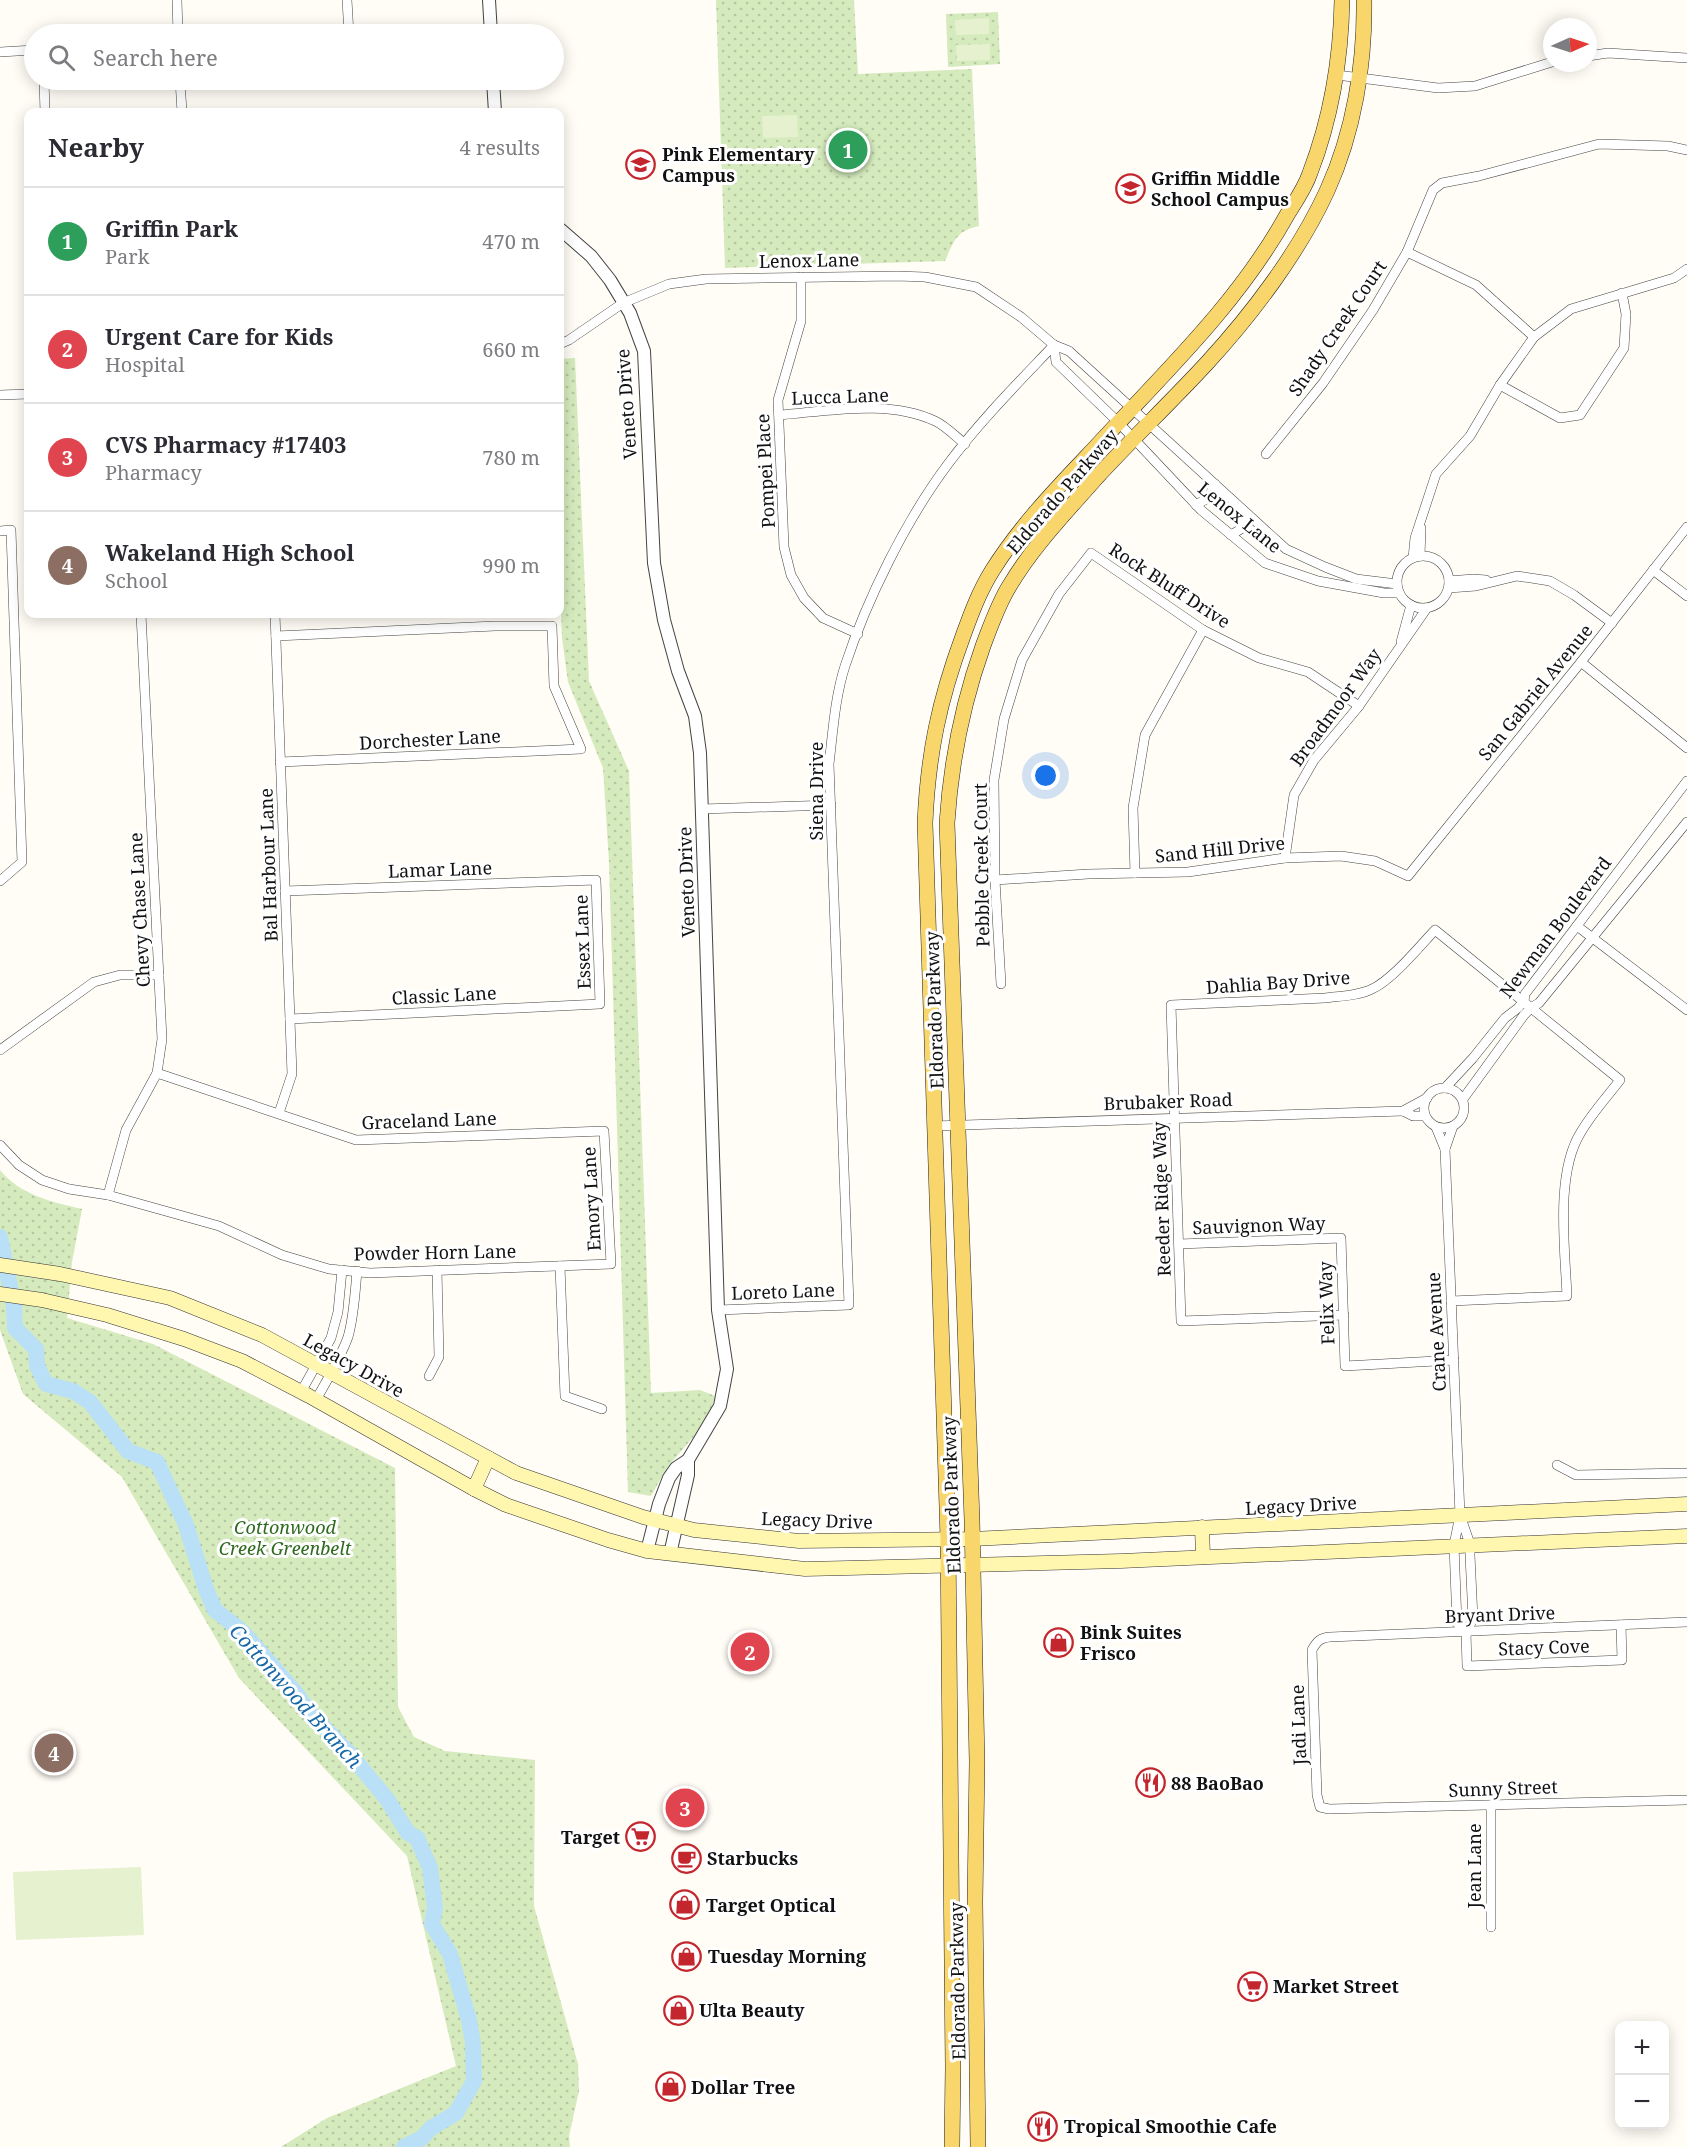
<!DOCTYPE html>
<meta charset="utf-8">
<style>
:root{--surface:#fff;--page:#f7f7f7;--text:#2b2b33;--muted:#7c7c81;--line:#e1e1e2;--accent:#1a73e8}
body{margin:0;font-family:"Noto Serif",serif;background:var(--page);color:var(--text)}
.controls{position:absolute;right:18px;bottom:18px;display:grid;overflow:hidden;border-radius:12px;box-shadow:0 3px 15px #0003}
.controls button{width:54px;height:54px;display:grid;place-items:center;padding:0;border:0;border-bottom:2px solid var(--line);background:var(--surface);color:var(--text);font:30px sans-serif}
.compass{position:absolute;left:1543px;top:18px;width:54px;height:54px;border-radius:50%;background:var(--surface);box-shadow:0 3px 15px #0003;rotate:87deg}
.you{position:absolute;left:1046px;top:776px;width:21px;height:21px;margin:-15px;border:4px solid #fff;border-radius:50%;background:#1a73e8;box-shadow:0 0 0 9px #1a73e833}
.badge{display:grid;place-items:center;width:39px;height:39px;border-radius:50%;background:var(--accent);color:#fff;font-size:20px;font-weight:700}
.pin{position:absolute;translate:-50% -50%;border:3px solid #fff;box-shadow:0 2px 6px #0006}
.list{margin:0;padding:0;list-style:none}
h2{display:flex;justify-content:space-between;align-items:center;height:78px;margin:0;padding:0 24px;font-size:26px}
h2 small{font-size:20px;font-weight:400;color:var(--muted)}
.list li{display:grid;grid-template-columns:39px 1fr auto;gap:18px;align-items:center;box-sizing:border-box;height:108px;padding:0 24px;border-top:2px solid var(--line)}
.list b{display:block;font-size:22px;white-space:nowrap}
.list p{margin:0;font-size:20px;white-space:nowrap;color:var(--muted)}
.list em{font-size:20px;font-style:normal;color:var(--muted)}
.icon{flex:none;width:33px;height:33px;fill:none;stroke:currentColor;stroke-width:2;stroke-linecap:round;stroke-linejoin:round}
.map{position:relative;flex:none;width:1687px;height:2147px;overflow:hidden}
.search{position:absolute;background:var(--surface);box-shadow:0 3px 15px #0003;left:24px;top:24px;width:540px;height:66px;display:flex;align-items:center;gap:15px;box-sizing:border-box;padding:0 21px;border-radius:33px;color:var(--muted);font-size:22px}
.panel{position:absolute;background:var(--surface);box-shadow:0 3px 15px #0003;left:24px;top:108px;width:540px;height:510px;border-radius:12px}
.map>svg:first-child{display:block}
.park{fill:url(#park-dots)}
.pitch{fill:#e6f2cf}
.lines{fill:none;stroke-linecap:round;stroke-linejoin:round}
.stream{stroke:#3f96cf;stroke-width:3}
.river{stroke:#b9e0f7;stroke-width:16}
.minor-casing{stroke:#444;stroke-width:10}
.tertiary-casing{stroke:#444;stroke-width:14}
.secondary-casing{stroke:#333;stroke-width:15}
.primary-casing{stroke:#222;stroke-width:16}
.minor{stroke:#fff;stroke-width:9}
.tertiary{stroke:#fff;stroke-width:12}
.secondary{stroke:#fff6b0;stroke-width:14}
.primary{stroke:#f9d66b;stroke-width:15}
.labels{text-anchor:middle;dominant-baseline:central;stroke-width:6;stroke-linejoin:round;paint-order:stroke}
.poi-label{font-size:18px;font-weight:bold;fill:#111;stroke:#fff;text-anchor:start}
.street-label{font-size:18px;fill:#111;stroke:#fff}
.park-label{font-size:18px;font-style:italic;fill:#2f6b1f;stroke:#fff}
.water-label{font-size:20px;font-style:italic;fill:#1768a6;stroke:#fff}
</style>
<div class="map">
<svg width="1687" height="2147" viewBox="0 0 1687 2147">
<defs>
<pattern id="park-dots" width="8" height="8" patternUnits="userSpaceOnUse" patternTransform="scale(1.5)"><rect width="8" height="8" fill="#d5ebbd"/><path d="M2 2h.1M6 6h.1" fill="none" stroke="#b6c8a1" stroke-width="1.8" stroke-linecap="round"/></pattern>
</defs>
<rect width="100%" height="100%" fill="#fffdf5"/>
<g class="park">
<path d="M716,0H854L858,74L972,69L979,226C956,231 954,241 945,261L725,268Z"/>
<polygon points="998,12 1000,64 948,67 946,14"/>
<path d="M575,358L589,681L629,771L651,1393L700,1390L715,1396C708,1425 689,1441 671,1463C663,1473 657,1486 651,1496L628,1492L609,862L603,768L568,682L562,638L560,583V359Z"/>
<path d="M0,1170C20,1195 52,1202 82,1209L72,1262L67,1318L153,1344L395,1468L398,1707L414,1737L445,1751L535,1760L534,1906L578,2064L579,2091L569,2136L570,2147H281L327,2118L456,2066L407,1856L239,1678L122,1477L23,1394L0,1330Z"/>
</g>
<g class="pitch">
<polygon points="989,18 989,34 956,35 955,20"/>
<polygon points="990,44 990,60 957,61 956,45"/>
<polygon points="797,115 798,137 763,138 762,116"/>
<polygon points="141,1867 144,1935 16,1940 13,1872"/>
</g>
<g class="lines">
<polyline class="stream" points="414,2147 422,2138"/>
<polyline class="river" points="0,1237 14,1306 15,1328 36,1349 37,1366 46,1384 73,1391 90,1402 128,1451 157,1462 186,1525 206,1589 215,1610 243,1632 296,1693 311,1714 350,1754 387,1799 408,1833 417,1838 430,1868 435,1907 432,1924 450,1954 469,2020 473,2043 474,2081 456,2113 431,2128 422,2138 404,2147"/>
<defs>
<g id="minor">
<polyline points="177,0 178,34"/>
<polyline points="347,0 349,34"/>
<polyline points="0,52 34,50"/>
<polyline points="1588,56 1608,53 1687,58"/>
<polyline points="1337,75 1438,88 1475,86 1552,62"/>
<polyline points="44,80 45,112"/>
<polyline points="180,80 182,112"/>
<polyline points="1407,252 1476,285 1534,337"/>
<polyline points="801,277 801,321 778,400 784,547 791,575 804,598 823,618 858,634"/>
<polyline points="560,344 569,340 623,303 669,284 706,279 897,276 925,277 976,287 1021,317 1054,345 1069,351 1286,549 1325,567 1356,579 1397,584"/>
<polyline points="1054,345 1056,362 1118,422 1201,510 1265,563 1318,581 1384,593 1399,593"/>
<polyline points="1500,385 1560,418 1580,415 1624,348 1626,314 1622,293"/>
<polyline points="0,395 28,394"/>
<path d="M779,415C829,411 889,399 935,421C946,426 956,437 965,444"/>
<polyline points="1266,454 1323,383 1373,310 1407,252 1433,190 1442,183 1479,176 1599,144 1668,146 1687,150"/>
<polyline points="1196,505 1208,498 1215,484"/>
<polyline points="0,531 11,530 22,862 0,881"/>
<polyline points="1231,535 1241,529 1247,514"/>
<polyline points="1420,556 1421,528"/>
<circle cx="1423" cy="582" r="26"/>
<polyline points="1413,558 1415,538 1436,474 1470,436 1500,385 1534,337 1571,309 1674,278 1687,269"/>
<polyline points="1653,570 1687,596"/>
<polyline points="1449,581 1473,579 1486,580"/>
<polyline points="1449,588 1476,586 1517,576 1550,581 1574,595 1612,623"/>
<polyline points="275,614 292,1074 279,1113"/>
<polyline points="276,636 495,626 552,626 554,686 581,749 280,762"/>
<polyline points="1401,642 1411,605"/>
<polyline points="1581,662 1687,748"/>
<polyline points="702,809 831,805"/>
<polyline points="1285,858 1294,795 1314,760 1359,706 1427,608"/>
<polyline points="1135,873 1133,808 1145,735 1203,630"/>
<polyline points="995,880 1088,874 1188,872 1285,858 1341,856 1375,861 1408,876 1581,662 1687,527"/>
<polyline points="285,891 596,880 600,1004 290,1019"/>
<polyline points="1577,926 1687,1010"/>
<polyline points="1001,984 995,880 994,780 1004,719 1022,660 1059,594 1091,553 1203,630 1259,658 1308,672 1359,706"/>
<polyline points="0,1050 94,982 120,975 159,975"/>
<polyline points="1445,1088 1473,1058 1505,1018 1518,1008 1524,1001 1525,994 1687,781"/>
<circle cx="1444" cy="1108" r="20"/>
<polyline points="1463,1099 1524,1015 1532,1007 1539,1003 1687,822"/>
<polyline points="1403,1111 1413,1116 1425,1116"/>
<polyline points="934,1126 1403,1111 1427,1098"/>
<polyline points="1436,1127 1445,1149 1460,1515 1454,1545 1457,1623 1466,1632"/>
<polyline points="0,1145 19,1165 42,1180 69,1189 108,1195 219,1226 282,1255 329,1269 370,1273 611,1264 604,1131 356,1140 157,1073"/>
<polyline points="1445,1149 1453,1126"/>
<polyline points="108,1195 126,1130 157,1073 162,1039 141,614"/>
<polyline points="1179,1244 1341,1238 1345,1366 1454,1360"/>
<polyline points="560,1266 565,1396 602,1409"/>
<path d="M718,1310L849,1305L829,764C833,731 835,697 845,666C867,599 906,520 948,464C980,421 1018,383 1054,345"/>
<path d="M1344,1315L1181,1321L1171,1005L1325,998C1340,996 1358,996 1372,989C1392,980 1419,947 1435,930L1620,1080C1607,1097 1592,1113 1581,1132C1555,1173 1565,1248 1567,1296L1451,1301"/>
<polyline points="429,1376 439,1357 437,1270"/>
<polyline points="301,1392 331,1338 338,1312 342,1270"/>
<path d="M316,1400C327,1380 340,1359 348,1337C354,1316 355,1293 357,1271"/>
<polyline points="1557,1465 1576,1475 1687,1473"/>
<polyline points="1460,1515 1470,1544 1470,1555 1473,1619 1466,1632"/>
<path d="M1687,1622L1330,1637C1320,1638 1317,1641 1312,1650L1317,1795L1320,1807L1329,1809L1687,1800"/>
<polyline points="1466,1632 1467,1666 1622,1660 1621,1625"/>
<polyline points="1491,1805 1491,1927"/>
</g>
<g id="tertiary">
<polyline points="489,0 491,34"/>
<polyline points="493,80 495,112"/>
<polyline points="560,229 591,256 610,280 630,313 644,351 654,563 664,620 678,671 695,716 700,753 718,1310 727,1369 720,1406 688,1460 676,1468 669,1478 659,1504 647,1551"/>
<polyline points="670,1554 688,1475 688,1460"/>
</g>
<g id="secondary">
<polyline points="0,1265 60,1274 170,1298 262,1335 516,1473 643,1517 694,1530 799,1541 972,1539 1687,1504"/>
<polyline points="0,1294 42,1300 107,1315 184,1339 242,1361 309,1396 474,1489 506,1505 608,1540 647,1551 805,1569 848,1568 1121,1561 1687,1536"/>
<polyline points="474,1489 488,1458"/>
<polyline points="1202,1527 1203,1557"/>
</g>
<g id="primary">
<path d="M952,2147L953,2067L948,1539L925,823C928,754 939,701 963,636C971,614 979,592 992,571C1020,526 1057,488 1093,450C1162,375 1237,305 1287,215C1295,202 1305,188 1310,173C1331,118 1341,59 1342,0"/>
<path d="M978,2147L975,1902L977,1762L972,1520L947,823C951,760 962,705 983,646C991,625 998,604 1010,585C1034,545 1067,511 1097,477C1133,438 1171,402 1207,363C1252,314 1299,252 1327,191C1354,132 1365,64 1364,0"/>
</g>
</defs>
<use href="#minor" class="minor-casing"/>
<use href="#tertiary" class="tertiary-casing"/>
<use href="#secondary" class="secondary-casing"/>
<use href="#primary" class="primary-casing"/>
<use href="#minor" class="minor"/>
<use href="#tertiary" class="tertiary"/>
<use href="#secondary" class="secondary"/>
<use href="#primary" class="primary"/>
</g>
<defs>
<symbol id="school-ring" viewBox="-11 -11 22 22"><circle r="9.5" fill="#fff" stroke="#c4262e" stroke-width="1.5"/><path d="M0-5L7-2L0 1L-7-2ZM-4 1L0 2.5L4 1V4Q0 6-4 4Z" fill="#c4262e"/></symbol>
<symbol id="shop-ring" viewBox="-11 -11 22 22"><circle r="9.5" fill="#fff" stroke="#c4262e" stroke-width="1.5"/><path d="M-5-2.5h2.3a2.7 3.5 0 0 1 5.4 0H5L5.5 6h-11ZM-1.5-2.5h3a1.5 2.3 0 0 0-3 0Z" fill="#c4262e"/></symbol>
<symbol id="restaurant-ring" viewBox="-11 -11 22 22"><circle r="9.5" fill="#fff" stroke="#c4262e" stroke-width="1.5"/><path d="M-5-6h1v4h1v-4h1v4h1v-4h1v5L-1.5 .5V6h-2V.5L-5-1ZM5-6V6H3V1.5H1.5Q1.5-4 5-6Z" fill="#c4262e"/></symbol>
<symbol id="supermarket-ring" viewBox="-11 -11 22 22"><circle r="9.5" fill="#fff" stroke="#c4262e" stroke-width="1.5"/><path d="M-6-5.5h2.5l.6 2H6L4.5 2H-2.5L-4.4-4H-6ZM-1.5 3.2a1.3 1.3 0 1 0 .1 0ZM3 3.2a1.3 1.3 0 1 0 .1 0Z" fill="#c4262e"/></symbol>
<symbol id="cafe-ring" viewBox="-11 -11 22 22"><circle r="9.5" fill="#fff" stroke="#c4262e" stroke-width="1.5"/><path d="M-5.5-4.5H6V0H3Q3 3.5 0 3.5H-2.5Q-5.5 3.5-5.5 0ZM3-3.2v2h1.7v-2ZM-6 4.5H4V6H-6Z" fill="#c4262e"/></symbol>
</defs>
<g fill-rule="evenodd">
<use href="#school-ring" x="624" y="148" width="33" height="33"/>
<use href="#school-ring" x="1114" y="172" width="33" height="33"/>
<use href="#shop-ring" x="1042" y="1626" width="33" height="33"/>
<use href="#restaurant-ring" x="1134" y="1766" width="33" height="33"/>
<use href="#supermarket-ring" x="624" y="1820" width="33" height="33"/>
<use href="#cafe-ring" x="670" y="1842" width="33" height="33"/>
<use href="#shop-ring" x="668" y="1888" width="33" height="33"/>
<use href="#shop-ring" x="670" y="1940" width="33" height="33"/>
<use href="#supermarket-ring" x="1236" y="1970" width="33" height="33"/>
<use href="#shop-ring" x="662" y="1994" width="33" height="33"/>
<use href="#shop-ring" x="654" y="2070" width="33" height="33"/>
<use href="#restaurant-ring" x="1026" y="2110" width="33" height="33"/>
</g>
<g class="labels">
<g class="poi-label">
<text x="662" y="154">Pink Elementary<tspan x="662" dy="21">Campus</tspan></text>
<text x="1151" y="178">Griffin Middle<tspan x="1151" dy="21">School Campus</tspan></text>
<text x="1080" y="1632">Bink Suites<tspan x="1080" dy="21">Frisco</tspan></text>
<text x="1171" y="1783">88 BaoBao</text>
<text x="620" y="1837" text-anchor="end">Target</text>
<text x="707" y="1858">Starbucks</text>
<text x="706" y="1905">Target Optical</text>
<text x="708" y="1956">Tuesday Morning</text>
<text x="1273" y="1986">Market Street</text>
<text x="699" y="2010">Ulta Beauty</text>
<text x="691" y="2087">Dollar Tree</text>
<text x="1064" y="2126">Tropical Smoothie Cafe</text>
</g>
<g class="street-label">
<text transform="translate(809 260) rotate(-1)">Lenox Lane</text>
<text transform="translate(1337 328) rotate(-56)">Shady Creek Court</text>
<text transform="translate(840 396) rotate(-2)">Lucca Lane</text>
<text transform="translate(626 404) rotate(-94)">Veneto Drive</text>
<text transform="translate(765 471) rotate(-93)">Pompei Place</text>
<text transform="translate(1062 491) rotate(-49)">Eldorado Parkway</text>
<text transform="translate(1240 517) rotate(39)">Lenox Lane</text>
<text transform="translate(1170 585) rotate(33)">Rock Bluff Drive</text>
<text transform="translate(1535 692) rotate(-51)">San Gabriel Avenue</text>
<text transform="translate(1335 707) rotate(-54)">Broadmoor Way</text>
<text transform="translate(430 739) rotate(-3)">Dorchester Lane</text>
<text transform="translate(816 791) rotate(-90)">Siena Drive</text>
<text transform="translate(1220 849) rotate(-6)">Sand Hill Drive</text>
<text transform="translate(268 865) rotate(-92)">Bal Harbour Lane</text>
<text transform="translate(981 865) rotate(-91)">Pebble Creek Court</text>
<text transform="translate(440 869) rotate(-2)">Lamar Lane</text>
<text transform="translate(686 882) rotate(-92)">Veneto Drive</text>
<text transform="translate(139 910) rotate(-93)">Chevy Chase Lane</text>
<text transform="translate(1555 927) rotate(-53)">Newman Boulevard</text>
<text transform="translate(582 942) rotate(-92)">Essex Lane</text>
<text transform="translate(1278 982) rotate(-4)">Dahlia Bay Drive</text>
<text transform="translate(444 995) rotate(-3)">Classic Lane</text>
<text transform="translate(934 1010) rotate(-92)">Eldorado Parkway</text>
<text transform="translate(1168 1101) rotate(-2)">Brubaker Road</text>
<text transform="translate(429 1120) rotate(-2)">Graceland Lane</text>
<text transform="translate(591 1199) rotate(-93)">Emory Lane</text>
<text transform="translate(1161 1199) rotate(-92)">Reeder Ridge Way</text>
<text transform="translate(1259 1225) rotate(-2)">Sauvignon Way</text>
<text transform="translate(435 1252) rotate(-1)">Powder Horn Lane</text>
<text transform="translate(783 1291) rotate(-2)">Loreto Lane</text>
<text transform="translate(1326 1303) rotate(-92)">Felix Way</text>
<text transform="translate(1436 1332) rotate(-93)">Crane Avenue</text>
<text transform="translate(354 1365) rotate(29)">Legacy Drive</text>
<text transform="translate(951 1495) rotate(-92)">Eldorado Parkway</text>
<text transform="translate(1301 1505) rotate(-3)">Legacy Drive</text>
<text transform="translate(817 1520) rotate(2)">Legacy Drive</text>
<text transform="translate(1500 1614) rotate(-2)">Bryant Drive</text>
<text transform="translate(1544 1647) rotate(-2)">Stacy Cove</text>
<text transform="translate(1298 1725) rotate(-92)">Jadi Lane</text>
<text transform="translate(1503 1788) rotate(-2)">Sunny Street</text>
<text transform="translate(1474 1866) rotate(-90)">Jean Lane</text>
<text transform="translate(957 1981) rotate(-91)">Eldorado Parkway</text>
</g>
<g class="park-label">
<text x="285" y="1527">Cottonwood<tspan x="285" dy="21">Creek Greenbelt</tspan></text>
</g>
<g class="water-label">
<text transform="translate(296 1696) rotate(48)">Cottonwood Branch</text>
</g>
</g>
</svg>
<div class="controls">
<button>+</button>
<button>−</button>
</div>
<svg class="compass" viewBox="-18 -18 36 36"><path d="M0-13l5 13h-10z" fill="#e53935"/><path d="M0 13l5-13h-10z" fill="#7c7c81"/></svg>
<div class="you"></div>
<div class="pin badge" style="left:848px;top:150px;background:#2e9e5b">1</div>
<div class="pin badge" style="left:750px;top:1652px;background:#e0444e">2</div>
<div class="pin badge" style="left:685px;top:1808px;background:#e0444e">3</div>
<div class="pin badge" style="left:54px;top:1753px;background:#8d6e63">4</div>
<div class="search"><svg class="icon" aria-label="search" viewBox="0 0 24 24"><circle cx="10" cy="10" r="6"/><path d="M15 15l6 6"/></svg>Search here</div>
<section class="panel">
<h2>Nearby<small>4 results</small></h2>
<ul class="list">
<li><span class="badge" style="background:#2e9e5b">1</span><div><b>Griffin Park</b><p>Park</p></div><em>470 m</em></li>
<li><span class="badge" style="background:#e0444e">2</span><div><b>Urgent Care for Kids</b><p>Hospital</p></div><em>660 m</em></li>
<li><span class="badge" style="background:#e0444e">3</span><div><b>CVS Pharmacy #17403</b><p>Pharmacy</p></div><em>780 m</em></li>
<li><span class="badge" style="background:#8d6e63">4</span><div><b>Wakeland High School</b><p>School</p></div><em>990 m</em></li>
</ul>
</section>
</div>
